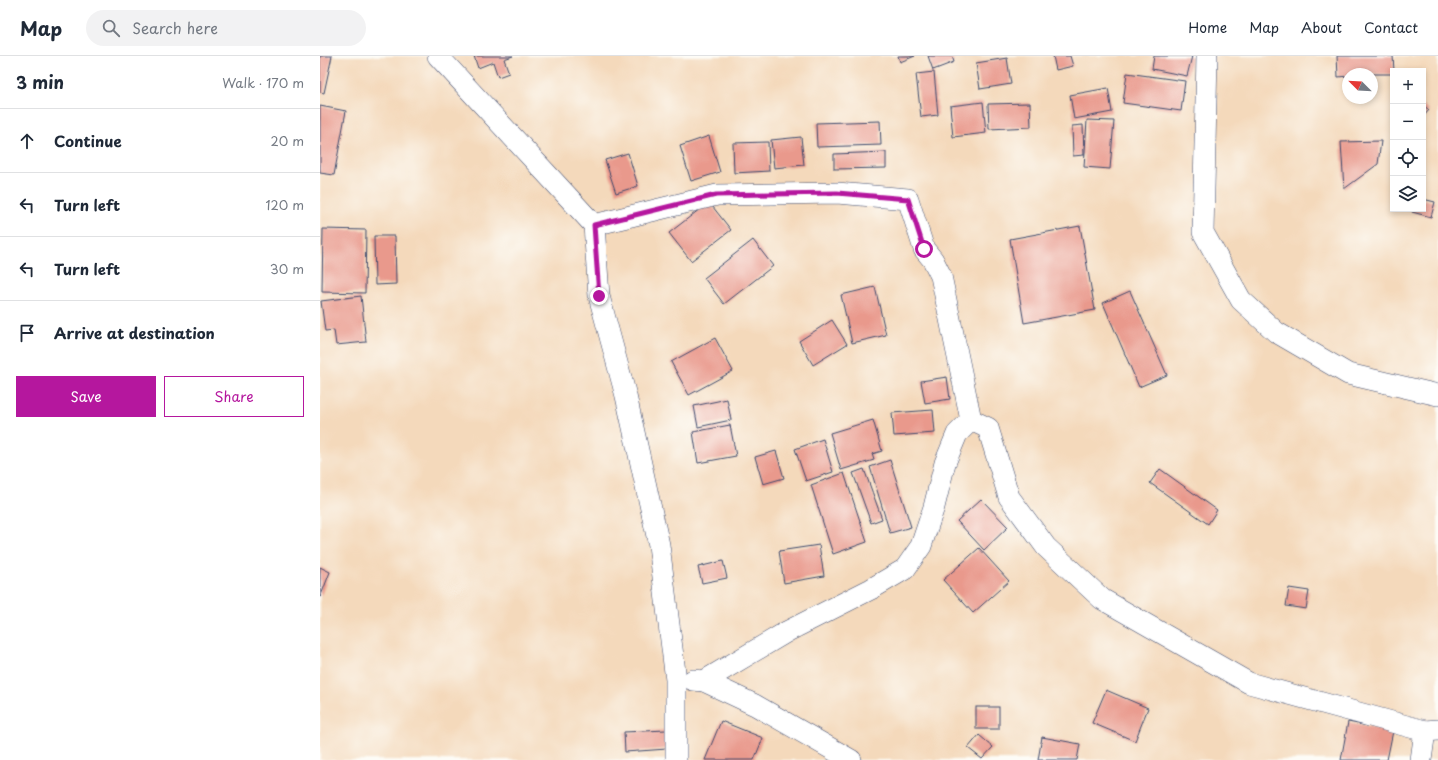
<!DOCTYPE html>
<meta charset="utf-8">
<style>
:root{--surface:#fff;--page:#f2f2f3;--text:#1f2937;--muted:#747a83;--line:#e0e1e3;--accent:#b5179e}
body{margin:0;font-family:"Playpen Sans",sans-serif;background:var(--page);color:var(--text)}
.controls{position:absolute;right:12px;top:12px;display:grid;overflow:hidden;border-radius:0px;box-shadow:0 2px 6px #0003}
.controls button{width:36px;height:36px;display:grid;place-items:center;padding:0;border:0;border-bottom:1px solid var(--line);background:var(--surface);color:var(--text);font:20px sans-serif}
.compass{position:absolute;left:1022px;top:12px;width:36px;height:36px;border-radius:50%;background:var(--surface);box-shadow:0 2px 6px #0003;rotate:294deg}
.stop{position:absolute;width:12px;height:12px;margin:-9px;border:3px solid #b5179e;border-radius:50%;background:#fff}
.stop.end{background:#b5179e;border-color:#fff;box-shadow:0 1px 4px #0008}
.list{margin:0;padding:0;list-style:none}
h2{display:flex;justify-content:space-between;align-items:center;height:52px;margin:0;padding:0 16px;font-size:17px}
h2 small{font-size:13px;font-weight:400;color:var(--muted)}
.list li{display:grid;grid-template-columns:26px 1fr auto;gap:12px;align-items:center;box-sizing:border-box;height:64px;padding:0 16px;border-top:1px solid var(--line)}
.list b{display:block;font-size:15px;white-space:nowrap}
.list em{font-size:13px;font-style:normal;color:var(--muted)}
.actions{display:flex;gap:8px;padding:12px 16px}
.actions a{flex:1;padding:9px 0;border:1px solid var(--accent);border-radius:0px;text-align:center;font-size:14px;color:var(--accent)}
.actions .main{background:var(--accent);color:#fff}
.icon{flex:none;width:22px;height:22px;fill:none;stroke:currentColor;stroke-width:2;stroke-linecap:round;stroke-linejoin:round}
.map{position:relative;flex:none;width:1118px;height:704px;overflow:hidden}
header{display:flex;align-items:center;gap:24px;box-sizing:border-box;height:56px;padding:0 20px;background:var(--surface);border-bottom:1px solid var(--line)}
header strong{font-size:19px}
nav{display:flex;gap:22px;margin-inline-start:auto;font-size:14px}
.search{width:280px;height:36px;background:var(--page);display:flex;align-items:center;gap:10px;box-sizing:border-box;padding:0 14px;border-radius:22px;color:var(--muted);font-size:15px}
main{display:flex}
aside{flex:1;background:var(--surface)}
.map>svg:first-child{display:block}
.building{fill:#e9998c}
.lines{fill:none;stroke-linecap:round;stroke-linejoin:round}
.minor-casing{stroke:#3c486c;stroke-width:22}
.minor{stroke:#fff;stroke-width:21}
.route{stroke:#b5179e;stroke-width:5}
</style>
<header>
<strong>Map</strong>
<div class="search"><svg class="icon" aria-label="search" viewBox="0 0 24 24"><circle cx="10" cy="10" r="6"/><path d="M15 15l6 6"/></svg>Search here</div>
<nav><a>Home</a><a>Map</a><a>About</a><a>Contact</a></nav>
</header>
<main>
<aside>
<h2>3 min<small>Walk · 170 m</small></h2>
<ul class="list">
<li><svg class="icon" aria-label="ahead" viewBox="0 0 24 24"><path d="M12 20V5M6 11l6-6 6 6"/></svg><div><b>Continue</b></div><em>20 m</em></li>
<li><svg class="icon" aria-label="left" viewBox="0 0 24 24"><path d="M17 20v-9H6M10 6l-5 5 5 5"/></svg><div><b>Turn left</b></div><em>120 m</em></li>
<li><svg class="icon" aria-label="left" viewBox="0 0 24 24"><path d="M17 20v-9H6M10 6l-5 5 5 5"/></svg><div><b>Turn left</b></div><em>30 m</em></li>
<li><svg class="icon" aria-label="arrive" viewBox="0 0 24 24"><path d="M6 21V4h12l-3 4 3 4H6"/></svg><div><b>Arrive at destination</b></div></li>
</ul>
<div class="actions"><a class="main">Save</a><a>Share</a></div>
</aside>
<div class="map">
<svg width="1118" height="704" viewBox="0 0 1118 704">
<rect width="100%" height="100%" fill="#fdfcf7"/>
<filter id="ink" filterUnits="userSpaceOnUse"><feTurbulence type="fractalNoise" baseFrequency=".025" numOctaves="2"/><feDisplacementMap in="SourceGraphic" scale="8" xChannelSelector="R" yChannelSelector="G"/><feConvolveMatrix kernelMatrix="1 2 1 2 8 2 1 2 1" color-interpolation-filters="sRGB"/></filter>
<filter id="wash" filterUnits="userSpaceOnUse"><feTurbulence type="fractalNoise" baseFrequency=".012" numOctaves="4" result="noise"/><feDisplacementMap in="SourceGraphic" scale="16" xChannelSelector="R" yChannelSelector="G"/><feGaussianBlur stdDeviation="0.9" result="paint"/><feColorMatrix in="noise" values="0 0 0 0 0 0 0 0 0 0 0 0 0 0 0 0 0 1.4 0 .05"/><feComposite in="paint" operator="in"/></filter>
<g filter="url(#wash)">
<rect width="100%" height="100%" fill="#f4d9bb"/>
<g id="blocks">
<g class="building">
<polygon points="0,0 12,0 4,37 0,36"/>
<polygon points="154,0 193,0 184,3 189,17 178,21 173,6 158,12"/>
<polygon points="578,0 595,0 580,6"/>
<polygon points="608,0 632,0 634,6 613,14"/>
<polygon points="733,0 750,0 753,10 736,14"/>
<polygon points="834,0 872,0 867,20 832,13"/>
<polygon points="1017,0 1073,0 1074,15 1073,18 1028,18 1028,20 1018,21"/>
<polygon points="687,2 691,28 660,33 656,7"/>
<polygon points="614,16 618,59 601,61 596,18"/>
<polygon points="807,17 865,25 861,55 803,47"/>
<polygon points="788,32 792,56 754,63 750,39"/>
<polygon points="663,46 666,77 633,81 630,50"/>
<polygon points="710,47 711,71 669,73 668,48"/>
<polygon points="1103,49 1109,54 1103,61"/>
<polygon points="0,50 26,55 14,119 0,117"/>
<polygon points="767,64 794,65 790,113 764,111"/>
<polygon points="560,65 561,89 497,91 496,67"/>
<polygon points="763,69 764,99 753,100 752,70"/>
<polygon points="389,80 400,116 371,125 360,90"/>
<polygon points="481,81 484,109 454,112 451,84"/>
<polygon points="1061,85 1058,108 1024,133 1021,86"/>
<polygon points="448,86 449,115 414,117 413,87"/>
<polygon points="566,96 566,112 514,113 514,98"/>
<polygon points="308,97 318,130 296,137 285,104"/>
<polygon points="1103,143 1115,146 1111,161 1092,156 1092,153 1103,153"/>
<polygon points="389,146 411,174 371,205 349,177"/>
<polygon points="760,170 775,254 704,267 690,183"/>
<polygon points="3,173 46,174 45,237 2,236"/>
<polygon points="54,180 75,180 76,228 55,229"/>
<polygon points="433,184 453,210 404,248 384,222"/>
<polygon points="555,231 566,279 532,287 521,239"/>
<polygon points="810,235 847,319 819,331 783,247"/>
<polygon points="41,240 46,286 16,289 14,274 5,275 1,245"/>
<polygon points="512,264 527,288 493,309 479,285"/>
<polygon points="395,282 413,315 369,339 351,306"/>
<polygon points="627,321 630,343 605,347 601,325"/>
<polygon points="407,343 411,364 378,371 374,350"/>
<polygon points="613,354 615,377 574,380 572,357"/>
<polygon points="553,364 562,395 552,398 554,404 521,414 510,377"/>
<polygon points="410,369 416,400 378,407 373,376"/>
<polygon points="503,383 513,416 486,425 475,393"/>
<polygon points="456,395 464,422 443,428 435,401"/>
<polygon points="570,404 591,471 570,477 550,411"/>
<polygon points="544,413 562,463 551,467 533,417"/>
<polygon points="840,413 897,454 888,468 830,427"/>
<polygon points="524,417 547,486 513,498 491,429"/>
<polygon points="661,443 688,471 664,494 637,465"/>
<polygon points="499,489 504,520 464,527 459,495"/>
<polygon points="659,492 689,525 653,557 623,524"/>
<polygon points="403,505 407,522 382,527 378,511"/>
<polygon points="0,511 10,516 0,542"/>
<polygon points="969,532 989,535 986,553 966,550"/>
<polygon points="786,634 828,652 815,685 772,667"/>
<rect x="656" y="651" width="23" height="22"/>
<polygon points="401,665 443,682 434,704 385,704"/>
<polygon points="1028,666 1073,675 1067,704 1021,704"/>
<polygon points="346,674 347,693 305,696 304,676"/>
<polygon points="659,679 673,691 662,703 648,692"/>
<polygon points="722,681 760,688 757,704 718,704"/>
</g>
</g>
</g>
<g filter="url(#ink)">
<use href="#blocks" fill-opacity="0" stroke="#3c486c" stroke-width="1"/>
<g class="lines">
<defs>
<g id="minor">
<polyline points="118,0 274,169 279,240 306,340 339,489 356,624 356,704"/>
<polyline points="887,0 883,176 921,244 956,276 1028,318 1118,339"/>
<polyline points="274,169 397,139 517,137 588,143 604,193 613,204 621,220 651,364"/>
<polyline points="651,364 668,372 689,441 726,491 782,543 929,627 1105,675 1118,674"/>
<polyline points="373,624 384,625 435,649 531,704"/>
<polyline points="384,625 468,575 551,533 585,513 601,490 614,451 625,407 637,378 651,364"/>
<polyline points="1101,704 1105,675"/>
</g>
</defs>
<use href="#minor" class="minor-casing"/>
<use href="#minor" class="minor"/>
</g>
</g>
<g class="lines" filter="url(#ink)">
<polyline class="route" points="279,240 274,169 396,139 517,137 588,143 604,193"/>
</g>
</svg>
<div class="controls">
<button>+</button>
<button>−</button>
<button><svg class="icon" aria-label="locate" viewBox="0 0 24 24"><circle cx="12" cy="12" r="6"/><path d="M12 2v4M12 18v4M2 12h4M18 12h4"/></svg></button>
<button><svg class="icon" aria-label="layers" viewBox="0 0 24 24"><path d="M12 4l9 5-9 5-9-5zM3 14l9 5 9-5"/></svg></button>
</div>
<svg class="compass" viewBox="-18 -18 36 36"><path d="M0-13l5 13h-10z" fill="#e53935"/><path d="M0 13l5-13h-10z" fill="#747a83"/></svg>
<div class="stop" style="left:604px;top:193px"></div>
<div class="stop end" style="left:279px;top:240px"></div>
</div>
</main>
